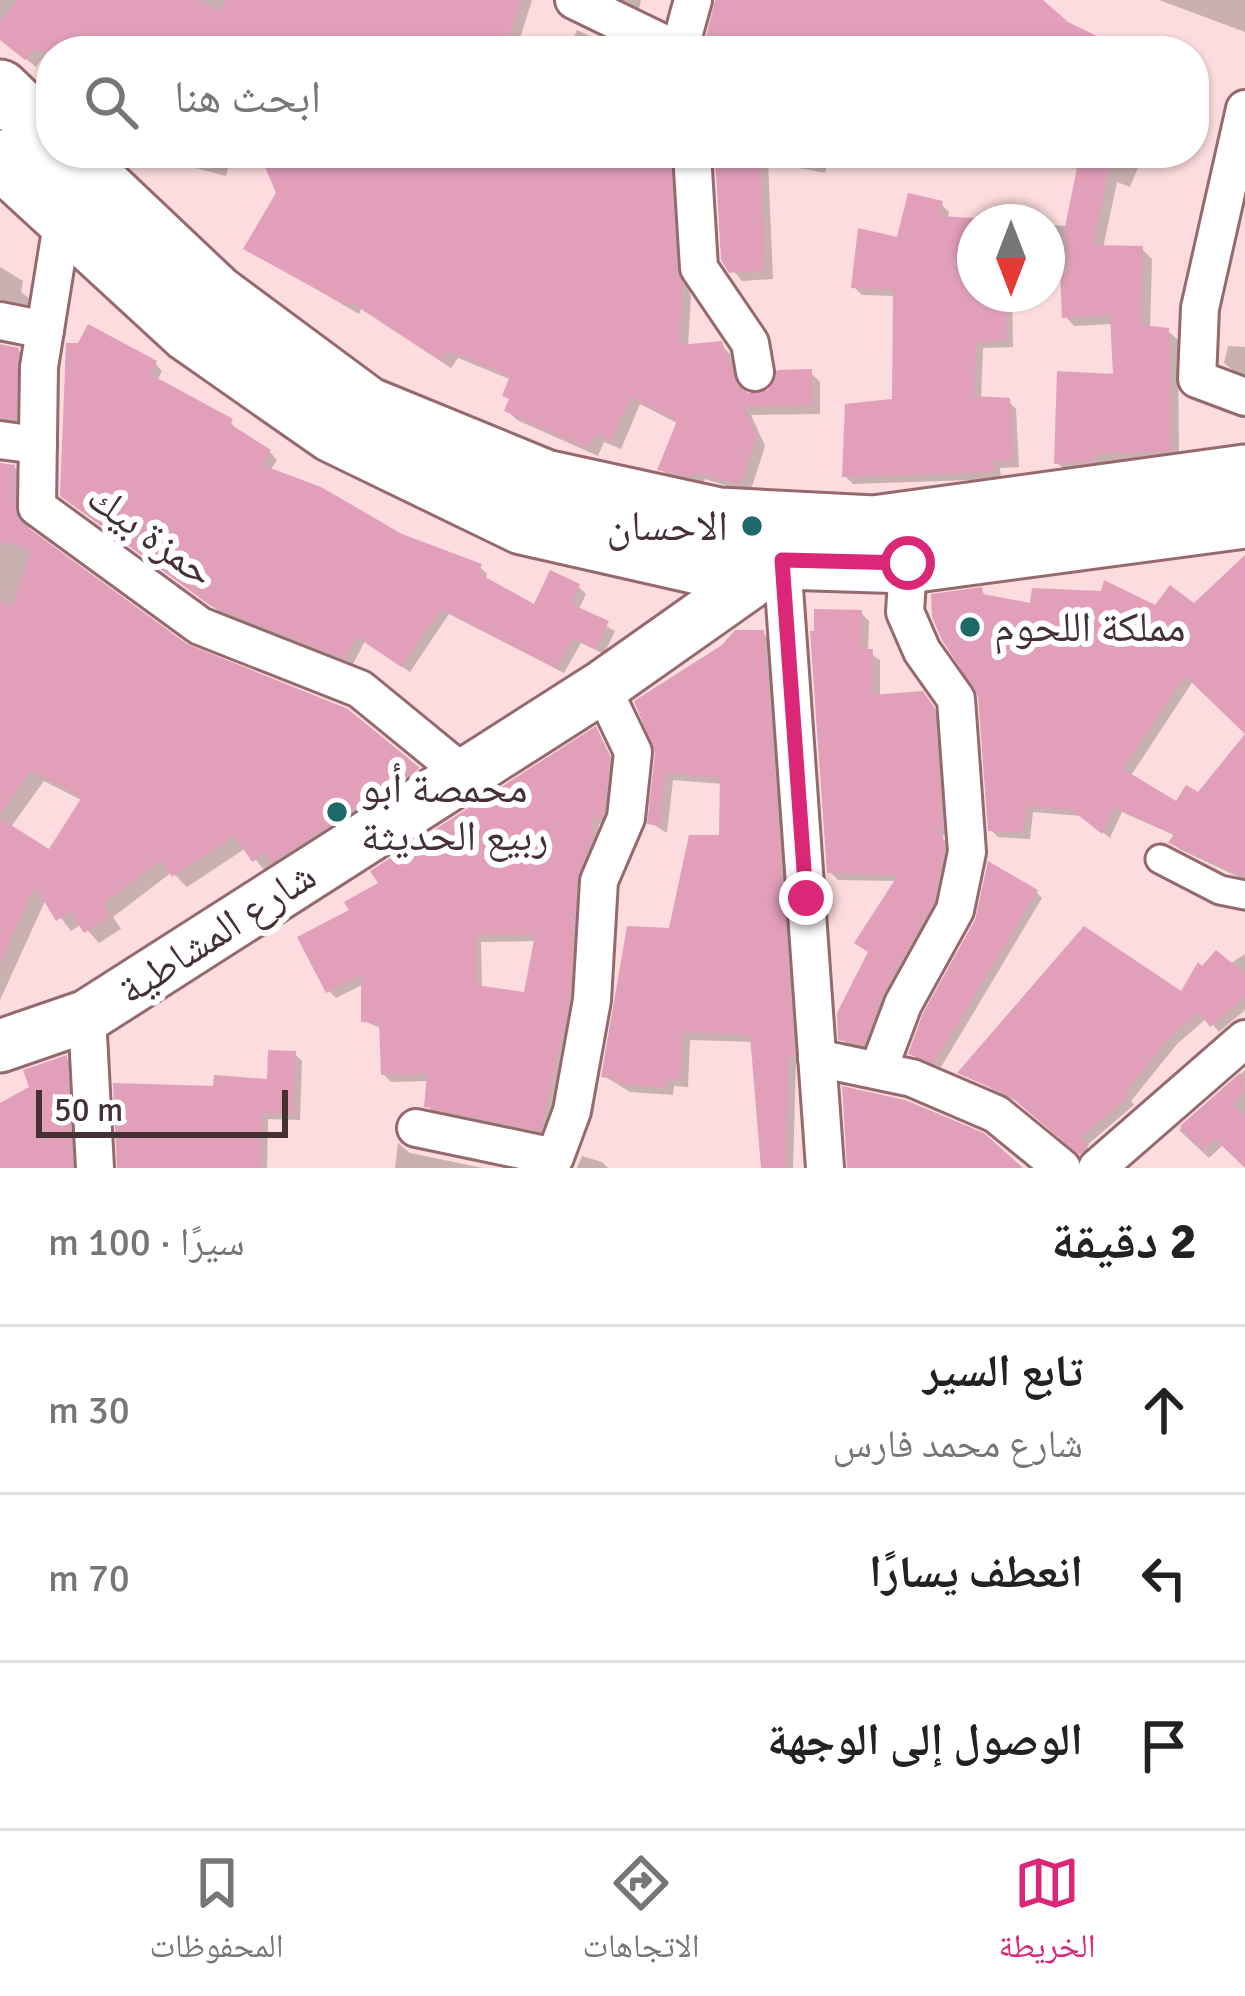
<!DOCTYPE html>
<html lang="ar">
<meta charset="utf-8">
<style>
:root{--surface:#fff;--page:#f2f2f2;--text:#222;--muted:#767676;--line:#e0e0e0;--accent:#db2777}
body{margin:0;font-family:Signika,"Noto Naskh Arabic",sans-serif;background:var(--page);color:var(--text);direction:rtl}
.compass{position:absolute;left:957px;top:204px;width:108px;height:108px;border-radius:50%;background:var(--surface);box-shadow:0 3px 9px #0004;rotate:180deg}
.scale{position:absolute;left:36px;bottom:30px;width:252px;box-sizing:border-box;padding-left:12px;border:6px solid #453133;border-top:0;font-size:33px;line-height:42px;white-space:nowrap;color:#453133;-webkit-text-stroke:9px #fff;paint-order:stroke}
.stop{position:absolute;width:36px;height:36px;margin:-27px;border:9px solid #db2777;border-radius:50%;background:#fff}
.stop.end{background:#db2777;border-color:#fff;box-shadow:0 3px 12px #0008}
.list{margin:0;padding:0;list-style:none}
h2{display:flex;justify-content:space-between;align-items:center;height:156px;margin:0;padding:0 48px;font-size:51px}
h2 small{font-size:39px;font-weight:400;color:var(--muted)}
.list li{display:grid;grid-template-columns:78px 1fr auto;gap:36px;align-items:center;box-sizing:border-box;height:168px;padding:0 48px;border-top:3px solid var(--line)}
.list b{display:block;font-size:45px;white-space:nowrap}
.list p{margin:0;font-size:39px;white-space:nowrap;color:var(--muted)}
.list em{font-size:39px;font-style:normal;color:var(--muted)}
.icon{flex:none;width:66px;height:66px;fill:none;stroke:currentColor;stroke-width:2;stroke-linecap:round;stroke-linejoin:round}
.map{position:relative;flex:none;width:1245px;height:1168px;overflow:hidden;direction:ltr}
.search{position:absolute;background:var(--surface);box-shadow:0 3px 9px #0004;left:36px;right:36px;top:36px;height:132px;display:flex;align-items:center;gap:30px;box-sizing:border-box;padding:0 42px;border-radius:48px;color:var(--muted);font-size:45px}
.sheet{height:660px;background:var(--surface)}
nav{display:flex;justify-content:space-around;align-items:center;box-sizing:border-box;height:168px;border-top:3px solid var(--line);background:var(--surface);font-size:33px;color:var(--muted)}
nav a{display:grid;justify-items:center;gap:6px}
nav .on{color:var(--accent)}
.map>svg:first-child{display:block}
.shadow{fill:#0003;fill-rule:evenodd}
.building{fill:#e19fb9;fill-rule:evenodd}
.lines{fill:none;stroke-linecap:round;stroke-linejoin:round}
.pedestrian-casing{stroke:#96696d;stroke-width:33}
.minor-casing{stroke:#96696d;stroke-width:42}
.secondary-casing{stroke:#96696d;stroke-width:57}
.primary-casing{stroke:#96696d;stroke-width:63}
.pedestrian{stroke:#fff;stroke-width:27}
.minor{stroke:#fff;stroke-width:36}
.secondary{stroke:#fff;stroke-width:51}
.primary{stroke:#fff;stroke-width:57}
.route{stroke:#db2777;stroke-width:15}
.poi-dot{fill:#1d6a68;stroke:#fff;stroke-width:4.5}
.labels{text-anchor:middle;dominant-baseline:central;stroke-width:12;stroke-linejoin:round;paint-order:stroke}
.poi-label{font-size:42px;fill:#453133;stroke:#fff;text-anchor:start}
.street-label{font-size:42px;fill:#453133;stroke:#fff}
</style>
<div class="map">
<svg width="1245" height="1168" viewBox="0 0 1245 1168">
<rect width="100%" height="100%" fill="#fcdcde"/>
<g class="shadow">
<polygon points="0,0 532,0 516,51 50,48 36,67 0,38"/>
<polygon points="620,0 641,0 639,9"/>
<polygon points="717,0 1037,0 1069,25 1130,51 703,51"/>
<polygon points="1159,0 1245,0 1245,32"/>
<polygon points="577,30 621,51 568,51"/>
<polygon points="183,153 233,153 226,176 191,167"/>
<polygon points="262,153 681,153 685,281 691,296 688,348 721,345 730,354 744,394 770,393 810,372 820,382 820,414 751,415 765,446 750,493 705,479 702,485 670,478 661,469 679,424 640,404 621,449 604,442 598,456 517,420 508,411 512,380 458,358 451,368 361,309 359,314 247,249 280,193"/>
<polygon points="714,153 830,153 825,173 768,162 773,279 742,281 724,259"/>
<polygon points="907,153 1027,153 1025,164 942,156 939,164"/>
<polygon points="1064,153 1144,153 1130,187 1117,182 1103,248 1142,249 1152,259 1150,329 1168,331 1178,340 1179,459 1103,463 1103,470 1067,472 1057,463 1116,377 1113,324 1074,326 1065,316 1063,275 1047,274 1047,225 1068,226 1080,169 1071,168 1061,159"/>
<polygon points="941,204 949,212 948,219 997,222 975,222 975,294 1012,294 1013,347 983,348 981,400 1008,401 1016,409 1019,467 1000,468 1001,479 853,484 845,476 895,402 896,296 862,295 854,287"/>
<polygon points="0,267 23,281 21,292 39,306 38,314 0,318"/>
<polygon points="0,346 18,350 30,363 27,430 0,435"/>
<polygon points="1228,346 1245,347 1245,380 1224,363"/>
<polygon points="155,363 162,371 157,381 231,422 237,432 270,452 277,460 270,471 401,536 480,567 487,574 485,581 535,608 579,587 586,594 578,611 615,631 604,654 581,643 564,673 449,614 410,672 365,641 353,664 221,613 71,502"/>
<path d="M0,464L14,467L26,480V522L32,534L186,647L347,711L429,781L266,872L246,848L187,887L172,872L113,917L121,929L99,943L82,924L71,931L46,899L0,1000ZM44,781L83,801L50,853L10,828Z"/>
<polygon points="1245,564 1245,730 1193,681 1130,777 1177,805 1199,796 1245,738 1245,880 1179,849 1172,842 1176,836 1122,812 1110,838 1082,816 1033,812 1030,839 998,837 991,830 981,591 989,598 1033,607 1195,607"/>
<polygon points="861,613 869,621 868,652 880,660 880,697 931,703 941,718 949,835 939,835 950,846 941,911 872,1051 850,1047 841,1038 897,881 838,880 830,872"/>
<polygon points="763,633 772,642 802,1063 796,1063 793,1168 763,1168 754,1042 690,1040 688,1087 674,1086 673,1095 630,1092 604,1076 722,838 723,784 673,780 667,833 651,823 658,753"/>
<path d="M596,730L616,766L608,825L599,824L576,1006L548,1137L434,1113L427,1105L429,1081L391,1082L383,1074V1029L364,1021V984L336,998L329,991L353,911L382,885ZM537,941L526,996L482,989L481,942Z"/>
<polygon points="1036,892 1042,898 941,1067 918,1059 912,1053"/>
<polygon points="1245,954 1245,1010 1219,1032 1207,1018 1177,1044 1131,1101 1134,1105 1086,1146 1094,1154 1088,1160 1020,1103 961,1073 1182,995"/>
<polygon points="295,1054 302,1061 300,1120 268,1119 267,1168 120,1168 116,1086 216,1089 270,1083"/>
<polygon points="66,1058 73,1065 78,1168 0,1168 0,1106 33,1088"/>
<polygon points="1245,1070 1245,1164 1224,1144 1209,1158 1179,1130"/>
<polygon points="398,1143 410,1153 483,1168 395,1168"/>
<polygon points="582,1156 602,1162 608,1168 577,1168"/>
</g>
<g class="building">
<polygon points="18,0 198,0 221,11 226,0 521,0 504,51 355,39 355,51 32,51 25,60 0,40 0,22"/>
<polygon points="715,0 1043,0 1068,22 1128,51 1070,51 1054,43 1050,51 723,51 704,45"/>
<polygon points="259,153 670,153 677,269 683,284 679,345 722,341 737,385 748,393 768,390 777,370 812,369 812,405 744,407 757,435 740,485 695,472 693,477 657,470 677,421 631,397 611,442 595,434 588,448 504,411 509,399 502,396 510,376 448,351 441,361 351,302 349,307 243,249 276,193"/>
<polygon points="715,153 760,153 765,270 729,273 721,260"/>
<polygon points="1080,153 1112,153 1093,245 1143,246 1141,325 1169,328 1171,451 1094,454 1095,461 1054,464 1057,371 1113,374 1110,315 1062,318 1060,272 1068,272 1065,227"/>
<polygon points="908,193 943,201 939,216 975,218 975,294 1006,294 1007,340 976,342 974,396 1010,398 1013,461 993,461 994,472 842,477 845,404 892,399 893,290 851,288 858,228 897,237"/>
<polygon points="88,324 157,361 150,374 233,419 230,424 271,450 262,465 321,487 402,534 482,564 478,573 534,604 550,570 580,584 571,604 609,621 596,649 573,638 556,668 441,609 401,667 357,637 345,659 211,606 60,496 66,343 78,343"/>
<polygon points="0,344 19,348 16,419 0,418"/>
<polygon points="0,463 15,465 15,508 23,524 187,644 348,709 420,768 271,863 266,853 252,862 235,836 172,877 161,860 103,904 111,916 84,933 71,912 56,921 35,886 0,963 0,818 49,849 82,797 31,771 0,814 0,601 13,605 31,549 0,542"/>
<path d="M1245,555V877L1168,843L1174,834L1114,807L1102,834L1072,810L1027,806L1023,833L988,831L978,696L942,640L932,617L931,594L982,587L983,594L1030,603L1032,588L1101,591L1104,580L1155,605L1170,585L1194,603ZM1185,676L1245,734L1198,792L1186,785L1176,801L1123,769Z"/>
<polygon points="814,609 862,610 861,649 873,649 873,695 923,691 934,707 943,829 931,828 943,835 944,850 934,902 883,993 864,1045 838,1040 837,1013 868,952 854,943 898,875 827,873 810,631 814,631"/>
<polygon points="735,630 764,630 795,1056 788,1056 786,1168 761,1168 750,1035 683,1032 680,1080 666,1079 665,1088 618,1084 619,1079 601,1077 627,926 669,928 689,835 719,835 720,778 666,773 659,826 647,824 655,753 634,701 722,645"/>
<path d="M596,726L610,756L604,812L601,819L593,818V838L577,879L570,997L541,1131L424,1107L427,1074L381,1075L379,1023L361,1022V975L326,993L297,937L349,910L344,902L378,883L370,871ZM475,935H535L524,992L476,985Z"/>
<polygon points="988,861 1038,890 934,1063 908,1054 923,1013 975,920"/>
<polygon points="1084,926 1181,991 1198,962 1202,966 1216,950 1245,974 1245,997 1210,1027 1199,1012 1170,1037 1125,1093 1129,1096 1080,1138 1089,1145 1079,1155 1010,1096 957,1073"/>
<polygon points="268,1050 296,1051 294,1114 262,1113 260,1168 117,1168 113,1083 213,1086 214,1075 267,1079"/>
<polygon points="67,1055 72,1168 0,1168 0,1103 29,1087 23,1070"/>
<polygon points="1240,1073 1245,1092 1232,1105 1245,1115 1245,1168 1215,1139 1202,1150 1180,1126"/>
<polygon points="842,1086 905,1100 984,1133 1023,1168 847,1168"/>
</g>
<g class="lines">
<defs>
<polyline id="pedestrian" points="1160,859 1220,890 1245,895"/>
<g id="minor">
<polyline points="574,0 679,51"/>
<polyline points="679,51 693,0"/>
<polyline points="1245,109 1200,308 1197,379 1245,397"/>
<polyline points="692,153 699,268 750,343 755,372"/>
<polyline points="63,218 39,367 37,507 200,626 360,689 465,775"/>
<polyline points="0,321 45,330"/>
<polyline points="0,440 38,445"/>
<polyline points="782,560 825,1168"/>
<polyline points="87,1016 95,1168"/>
<polyline points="817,1058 912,1078 996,1114 1062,1168"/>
<polyline points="879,1068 903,1004 955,910 967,852 956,699 922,651 905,612 908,564"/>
<polyline points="416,1128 555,1157 572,1111 592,1000 599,881 626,818 633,752 602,687"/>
<polyline points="1097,1168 1245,1039"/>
</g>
<polyline id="secondary" points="0,1046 87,1016 602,687 782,560"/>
<g id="primary">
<polyline points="0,89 51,138"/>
<polyline points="67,153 216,294 367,406 545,479 719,517 874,525 1245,474"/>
<polyline points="0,159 189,333 332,433 522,525 707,567 782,560 908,564 1245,519"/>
</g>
</defs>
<use href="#pedestrian" class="pedestrian-casing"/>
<use href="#minor" class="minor-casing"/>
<use href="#secondary" class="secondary-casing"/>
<use href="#primary" class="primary-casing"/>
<use href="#pedestrian" class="pedestrian"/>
<use href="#minor" class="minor"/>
<use href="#secondary" class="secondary"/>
<use href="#primary" class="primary"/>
</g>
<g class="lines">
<polyline class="route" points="806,898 782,560 908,563"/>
</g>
<g class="poi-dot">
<circle cx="752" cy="526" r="12"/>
<circle cx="970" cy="627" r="12"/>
<circle cx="337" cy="812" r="12"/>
</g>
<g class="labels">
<g class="poi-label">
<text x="728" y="526" text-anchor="end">الاحسان</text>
<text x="994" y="627">مملكة اللحوم</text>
<text x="361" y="788">محمصة أبو<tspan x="361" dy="48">ربيع الحديثة</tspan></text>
</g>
<g class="street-label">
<text transform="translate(151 535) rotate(36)">حمزة بيك</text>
<text transform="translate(217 933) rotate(-33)">شارع المشاطية</text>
</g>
</g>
</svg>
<svg class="compass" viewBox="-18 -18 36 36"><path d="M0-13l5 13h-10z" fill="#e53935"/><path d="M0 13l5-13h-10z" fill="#767676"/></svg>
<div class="scale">50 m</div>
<div class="stop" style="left:908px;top:563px"></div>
<div class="stop end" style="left:806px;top:898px"></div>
<div class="search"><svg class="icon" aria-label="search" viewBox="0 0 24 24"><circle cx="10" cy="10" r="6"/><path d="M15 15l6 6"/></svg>ابحث هنا</div>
</div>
<section class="sheet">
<h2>2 دقيقة<small>سيرًا · 100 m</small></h2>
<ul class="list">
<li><svg class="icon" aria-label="ahead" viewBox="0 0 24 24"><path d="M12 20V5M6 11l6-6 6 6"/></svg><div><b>تابع السير</b><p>شارع محمد فارس</p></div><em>30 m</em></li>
<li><svg class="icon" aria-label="left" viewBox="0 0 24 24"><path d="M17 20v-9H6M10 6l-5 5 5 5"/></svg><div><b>انعطف يسارًا</b></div><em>70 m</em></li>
<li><svg class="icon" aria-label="arrive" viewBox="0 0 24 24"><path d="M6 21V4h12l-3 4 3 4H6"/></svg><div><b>الوصول إلى الوجهة</b></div></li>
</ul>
</section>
<nav>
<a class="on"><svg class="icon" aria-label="map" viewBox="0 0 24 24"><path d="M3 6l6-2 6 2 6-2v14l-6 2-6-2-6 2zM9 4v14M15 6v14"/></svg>الخريطة</a>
<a><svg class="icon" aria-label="directions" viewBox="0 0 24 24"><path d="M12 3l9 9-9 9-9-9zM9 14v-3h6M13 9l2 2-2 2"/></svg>الاتجاهات</a>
<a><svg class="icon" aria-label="saved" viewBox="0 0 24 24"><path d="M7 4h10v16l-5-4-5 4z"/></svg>المحفوظات</a>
</nav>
